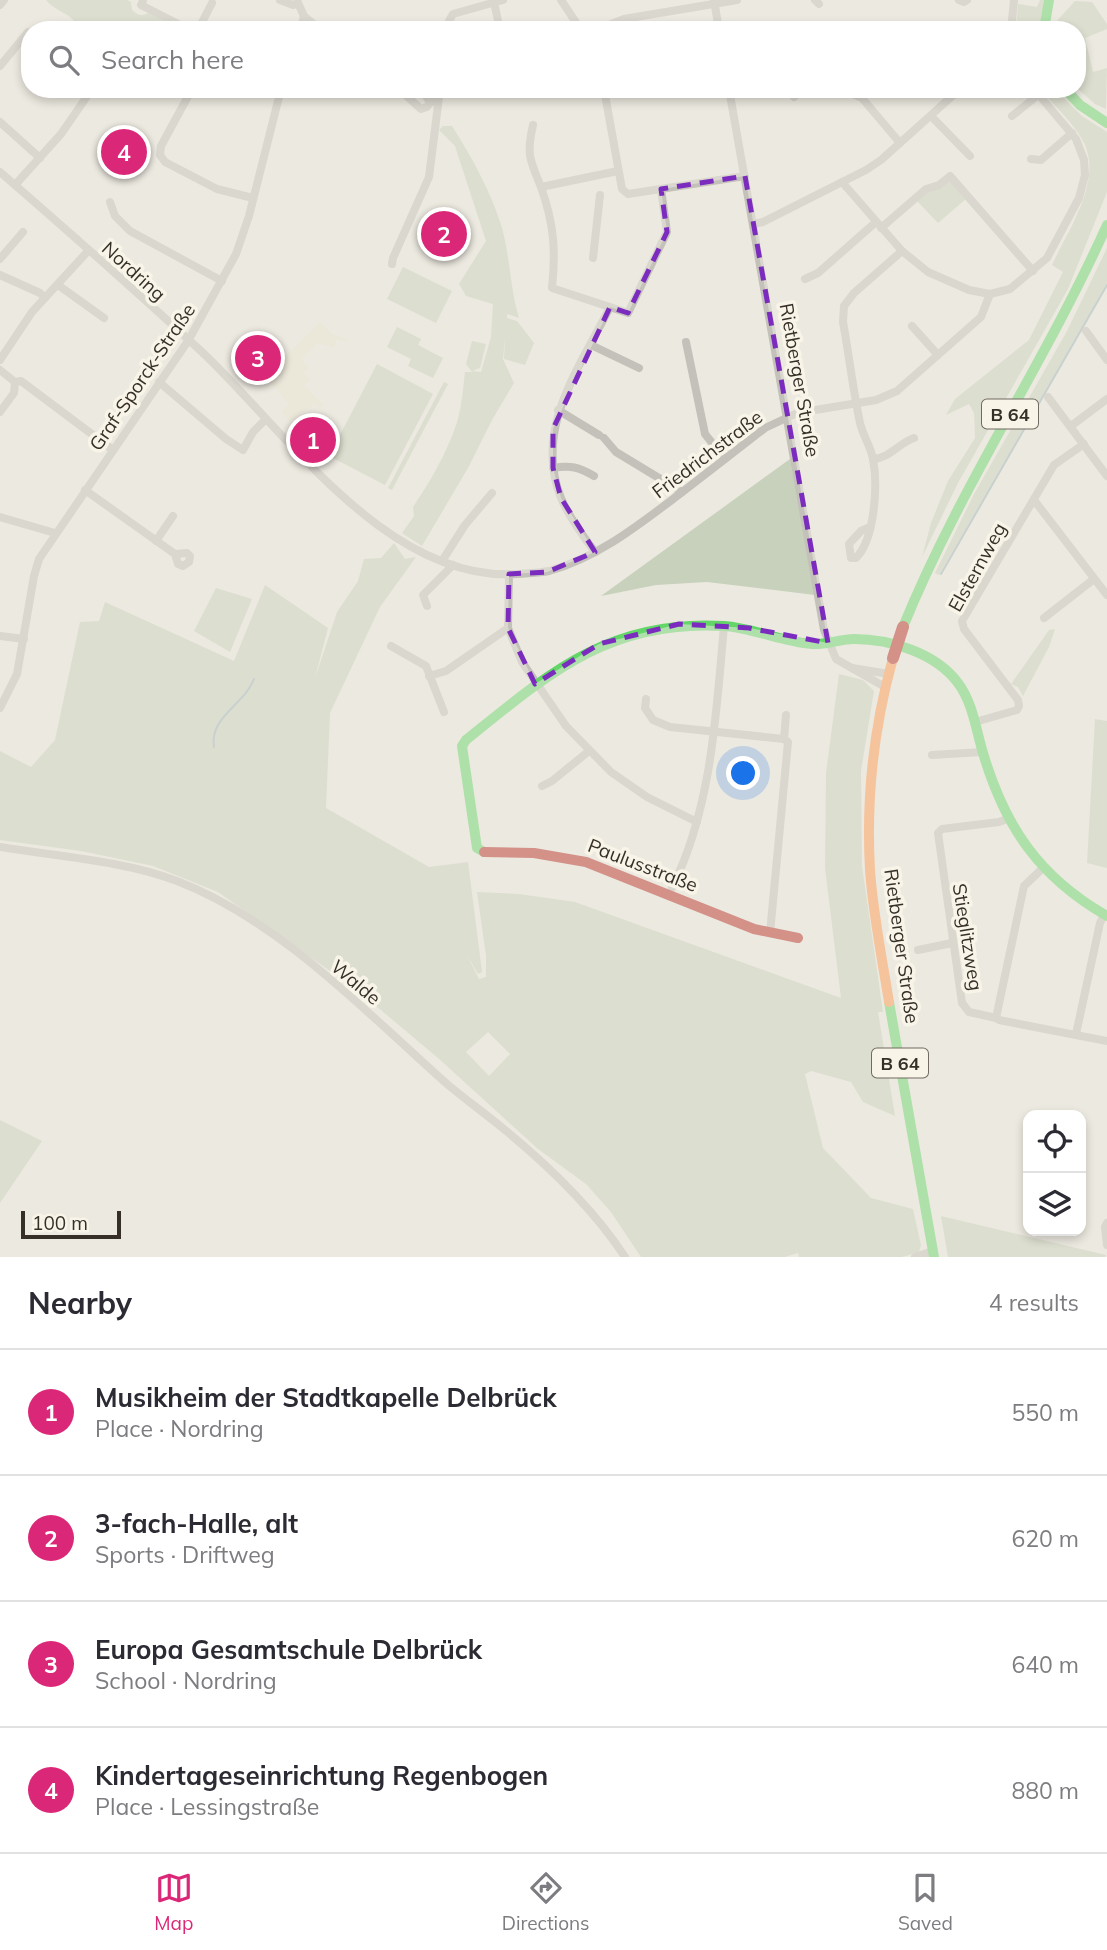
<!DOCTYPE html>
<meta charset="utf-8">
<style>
:root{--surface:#fff;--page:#f2f2f3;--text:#2b2b33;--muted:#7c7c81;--line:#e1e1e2;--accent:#db2777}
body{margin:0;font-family:Mulish,sans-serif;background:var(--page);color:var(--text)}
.controls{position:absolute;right:21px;bottom:21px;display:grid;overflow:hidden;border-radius:14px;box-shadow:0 4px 10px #0003}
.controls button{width:63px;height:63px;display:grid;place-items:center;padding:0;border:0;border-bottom:2px solid var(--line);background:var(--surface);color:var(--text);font:35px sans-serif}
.scale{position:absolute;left:21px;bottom:18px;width:100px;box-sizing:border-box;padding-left:7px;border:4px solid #352f28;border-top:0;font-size:19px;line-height:24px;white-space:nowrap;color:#352f28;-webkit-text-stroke:5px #f8f4e8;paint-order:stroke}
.you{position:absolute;left:744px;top:774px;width:24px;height:24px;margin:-18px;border:5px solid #fff;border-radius:50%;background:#1a73e8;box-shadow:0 0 0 10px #1a73e833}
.badge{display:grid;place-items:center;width:46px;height:46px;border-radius:50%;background:var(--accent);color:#fff;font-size:23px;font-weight:700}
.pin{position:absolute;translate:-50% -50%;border:4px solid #fff;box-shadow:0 2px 7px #0006}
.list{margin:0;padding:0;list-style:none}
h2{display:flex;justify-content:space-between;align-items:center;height:91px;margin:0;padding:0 28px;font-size:30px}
h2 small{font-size:23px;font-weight:400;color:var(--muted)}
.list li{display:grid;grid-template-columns:46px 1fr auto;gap:21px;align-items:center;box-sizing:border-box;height:126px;padding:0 28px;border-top:2px solid var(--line)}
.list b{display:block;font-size:26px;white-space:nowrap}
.list p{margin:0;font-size:23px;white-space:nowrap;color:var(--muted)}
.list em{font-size:23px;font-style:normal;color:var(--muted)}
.icon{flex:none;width:38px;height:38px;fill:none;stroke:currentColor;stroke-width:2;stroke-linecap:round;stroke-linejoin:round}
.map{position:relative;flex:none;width:1107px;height:1257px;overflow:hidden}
.search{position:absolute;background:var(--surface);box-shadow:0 4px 10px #0003;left:21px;right:21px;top:21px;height:77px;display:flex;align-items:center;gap:18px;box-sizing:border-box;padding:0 24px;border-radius:28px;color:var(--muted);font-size:26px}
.sheet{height:595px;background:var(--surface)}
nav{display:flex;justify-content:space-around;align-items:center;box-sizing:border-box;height:98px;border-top:2px solid var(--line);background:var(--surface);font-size:19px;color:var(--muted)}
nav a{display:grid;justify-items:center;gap:4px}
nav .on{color:var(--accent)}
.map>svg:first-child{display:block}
.green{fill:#c8d1bb;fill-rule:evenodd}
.plaza{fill:#e9e4d1}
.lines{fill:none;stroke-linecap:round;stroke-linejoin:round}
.stream{stroke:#9eb4bb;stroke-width:2}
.street{stroke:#c4c1ba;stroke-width:8}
.fast{stroke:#63d668;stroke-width:10}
.slow{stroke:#ff974d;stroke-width:10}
.jam{stroke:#b3261e;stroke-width:10}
.jam-bridge{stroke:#b3261e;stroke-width:12}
.marked{fill:none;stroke:#7b2cbf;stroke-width:5;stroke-dasharray:14 9;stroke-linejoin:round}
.labels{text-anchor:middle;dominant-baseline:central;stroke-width:7;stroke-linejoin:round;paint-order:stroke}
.shield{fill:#f8f4e8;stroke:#706a62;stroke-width:2}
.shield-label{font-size:18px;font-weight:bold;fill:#352f28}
.street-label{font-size:19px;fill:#352f28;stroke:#f8f4e8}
</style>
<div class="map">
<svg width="1107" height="1257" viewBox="0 0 1107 1257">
<rect width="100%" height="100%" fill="#ece9e0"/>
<g class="green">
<path d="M46,0H127L131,2L132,10C138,15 141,17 148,13L166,22L162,30H79C73,12 58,14 46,0Z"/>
<polygon points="1040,0 1044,0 1040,30 1016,30 1018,4 1037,7"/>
<polygon points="1075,1 1092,2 1107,24 1107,29 1085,38 1093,72 1107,68 1106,109 1095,104 1077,88 1077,30 1056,30 1055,23"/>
<path d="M1040,89H1055L1082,116L1107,132V192L1068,289L958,483L922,557L931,523L948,481L975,438L974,413L969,404L946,415L955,399L1029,340L1063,272L1052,265C1069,228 1107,175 1080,136C1069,119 1053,104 1040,89Z"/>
<path d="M443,126H452C472,158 491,191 502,228C510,257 510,288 519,318L507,314V318L517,321L534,343L525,365L504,359L505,338L503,359L514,383L492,420L468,468L422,546L402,533L414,516L413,507C431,480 447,453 457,422C462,406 463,388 465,372H472L466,364L472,341L486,344L480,368L472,371L481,372L491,337L493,304L466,296L459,284L486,241L455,146L439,130Z"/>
<polygon points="950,179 967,198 938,223 916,200 928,189"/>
<polygon points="1107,248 1107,283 1076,340 939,575 935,573 974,494 1067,331"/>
<polygon points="403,267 452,291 436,323 387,299"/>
<polygon points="397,327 421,339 418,345 443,358 433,378 408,366 411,359 387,347"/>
<polygon points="377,364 433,394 385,485 329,456"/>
<polygon points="444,382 448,384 392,490 388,488"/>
<polygon points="790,459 815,595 707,582 656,585 601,596"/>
<path d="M394,543L405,559L416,557L380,607L330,713L326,808L429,867L468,862L482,972L478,974L467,955L479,979L486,977V956L477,892L519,894L575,902L841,998L825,868L826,773L839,674L863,680L874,691L861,771L862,866L883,1012H878L895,1116L863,1102L851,1082L811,1071L805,1074L823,1148L871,1198L913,1209L921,1245L919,1252L902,1257H799L798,1253L785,1257H641L611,1212L586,1184L538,1149L438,1058L357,990L218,892L153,866L81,851L0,840V751L31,767L55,740L80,622L99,621L105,602L234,661L265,585L328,628L315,678L337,612L358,581L364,559L381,558ZM488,1032L510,1054L489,1076L466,1052Z"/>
<polygon points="216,588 252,599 230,652 194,631"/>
<polygon points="1055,629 1049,647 1023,696 1018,687 1011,684 1049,630"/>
<polygon points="1095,719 1107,721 1107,868 1087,863"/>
<polygon points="0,1120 42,1141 0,1203"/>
<polygon points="941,1216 1106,1255 1105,1257 948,1257"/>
</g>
<polygon class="plaza" points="320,322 332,334 350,340 349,342 337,339 334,348 318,343 301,359 309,368 304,373 310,379 304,386 324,405 320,409 314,404 290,422 281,412 289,404 261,372 266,367 270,371"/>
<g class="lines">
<g class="stream">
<polyline points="941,574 1107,285"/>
<path d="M214,747C209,717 245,704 254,679"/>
</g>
<g class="street">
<polyline points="143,0 141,5 190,30"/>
<polyline points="280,0 293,5 298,3"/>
<polyline points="561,0 581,30"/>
<polyline points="714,0 719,30"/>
<polyline points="815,0 819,4"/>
<polyline points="959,0 964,2 967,0"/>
<polyline points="494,2 500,30"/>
<polyline points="298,3 304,16 300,30"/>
<polyline points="0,5 4,0"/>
<polyline points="304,16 321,30"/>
<polyline points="895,27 897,30"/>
<polyline points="198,30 212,3"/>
<polyline points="447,30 449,21 453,14 503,0"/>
<polyline points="596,30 624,19 737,0"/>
<polyline points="1011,30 1014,0"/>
<polyline points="0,66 28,32"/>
<polyline points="192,89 161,146 160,155 165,162 217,189 253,198"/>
<polyline points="399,89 421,109 427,107 430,102 438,102"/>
<polyline points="604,89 622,189 628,194 745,176"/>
<polyline points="729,89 824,630 836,659 885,687"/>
<polyline points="842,89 862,98 900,143"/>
<polyline points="406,94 423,92 430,102"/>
<polyline points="794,97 803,89"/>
<polyline points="931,116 970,156"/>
<polyline points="1012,116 1038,95"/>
<polyline points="0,122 40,158"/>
<path d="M533,125C526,155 530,160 541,187"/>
<polyline points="1031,159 1041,160 1072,133"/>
<path d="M618,171L541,187C554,224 556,250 552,288L628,313L667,232L661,189"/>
<path d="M0,172C68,231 136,291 202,352C286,431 387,583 518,574C528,573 539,573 549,571C599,557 640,524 681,493C709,471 737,450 765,428L797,413L876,400L897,391L981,317L990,294"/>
<polyline points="842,182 902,251 928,272 969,290 990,294 1010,289 1047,258 1079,198 1085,175 1084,160 1076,139 1034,89"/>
<polyline points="15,185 61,134 92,89"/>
<polyline points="110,202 115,216 130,231 222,281"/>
<polyline points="753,224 763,222 866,170 881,160 960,89"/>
<polyline points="881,228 926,189 939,185 950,176 1033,271"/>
<polyline points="593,258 600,195"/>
<polyline points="0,259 23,232"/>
<polyline points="392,264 393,258 429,177 440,89"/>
<polyline points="0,275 40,293 45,298"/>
<polyline points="805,279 818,273 876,222"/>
<polyline points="58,285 104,318"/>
<polyline points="912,326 938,355"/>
<polyline points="1086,331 1107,360"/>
<polyline points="686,342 705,434 725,459"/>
<polyline points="591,345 639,368"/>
<polyline points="0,360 32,312 88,251"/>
<polyline points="0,370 15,382 21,381 113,450"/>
<polyline points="159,382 226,439 243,450 253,432 266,419"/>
<polyline points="1048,397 1107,476"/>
<polyline points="558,410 599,435"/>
<polyline points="0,412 14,393 15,382"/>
<polyline points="1071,426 1107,399"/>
<polyline points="604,438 616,452 682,492"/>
<path d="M873,459C890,458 899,443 914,438"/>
<path d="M553,468C570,465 579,467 594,476"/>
<polyline points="85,490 175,554 178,564 183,566 189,562 190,556 187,553 175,554"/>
<polyline points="1034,500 1107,595"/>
<polyline points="0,517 55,533"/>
<path d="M870,527L861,531L849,544L851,558H856C875,539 878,485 873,459C871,447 863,436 860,423C853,390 849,355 843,322L844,306L854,293L902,251"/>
<polyline points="156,541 173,516"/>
<path d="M595,552C582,535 569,517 561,498C533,428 580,367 610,307"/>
<polyline points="442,561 465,525 492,493"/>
<polyline points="509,574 508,628 522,662 566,726 611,772 647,797 697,822"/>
<polyline points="427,606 423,595 453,565"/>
<polyline points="1044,618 1094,579"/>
<polyline points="0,636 24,639"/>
<polyline points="391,646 426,666 444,712"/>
<polyline points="852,668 889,674"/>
<polyline points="429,676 446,671 508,628"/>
<polyline points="646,699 645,708 653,720 670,727 784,739"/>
<polyline points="0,708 17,674 34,576 39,559 188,341 236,254 249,216 281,89"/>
<polyline points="975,722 1017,710 1019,706 1018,700 964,629 962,621 1054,465 1084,444"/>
<polyline points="932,755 983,752"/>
<polyline points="542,786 552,781 589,751"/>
<polyline points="1007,819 999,822 942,829 938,833 962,1003 969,1012 996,1018 1024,886 1043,868"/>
<path d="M0,847C55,856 126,861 177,881C279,920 366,1012 447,1084C466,1100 486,1114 505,1130C550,1167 593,1208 625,1257"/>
<path d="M672,888C712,807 716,714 724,626"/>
<polyline points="770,933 788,742 784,739 786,715"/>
<polyline points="918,950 952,943"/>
<polyline points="996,1018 999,1020 1107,1041"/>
<polyline points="1076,1034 1100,923 1104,915"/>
<polyline points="1107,1223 1105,1227 1107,1245"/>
<polyline points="915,1257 933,1251"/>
</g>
<g class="fast">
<polyline points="1044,30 1049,0"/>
<polyline points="1065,89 1080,105 1107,123"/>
<path d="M903,627C960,487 1045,363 1107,225"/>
<path d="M484,852L477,848L462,746L466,740C549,673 610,619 724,626C754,628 782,642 812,644C826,645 840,639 854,639C890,639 936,653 958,683C973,703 976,730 983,753C1005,827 1039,877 1107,916"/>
<polyline points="889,1002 934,1257"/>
</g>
<path class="slow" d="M889,1002C882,958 873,914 870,870C866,799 874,726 893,658"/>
<polyline class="jam" points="484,852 534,853 586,862 754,929 798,938"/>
<polyline class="jam-bridge" points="893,658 903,627"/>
</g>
<path d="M0 0H1107V1257H0ZM745,176L828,643L749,628L679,624L599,644L535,684L508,628L509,574L547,572L595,552L561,498L553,468V429L610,307L628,313L667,232L661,189Z" fill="#ece9e0" fill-opacity=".55" fill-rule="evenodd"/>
<path class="marked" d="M745,176L828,643L749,628L679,624L599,644L535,684L508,628L509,574L547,572L595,552L561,498L553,468V429L610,307L628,313L667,232L661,189Z"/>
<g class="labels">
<g class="shield">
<rect x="982" y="399.5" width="56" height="29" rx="5"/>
<rect x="872" y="1048.5" width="56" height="29" rx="5"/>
</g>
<g class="shield-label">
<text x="1010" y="414">B 64</text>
<text x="900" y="1063">B 64</text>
</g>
<g class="street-label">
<text transform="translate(134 271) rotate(42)">Nordring</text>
<text transform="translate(142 377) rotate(-56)">Graf-Sporck-Straße</text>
<text transform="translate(800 380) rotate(80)">Rietberger Straße</text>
<text transform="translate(707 454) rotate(-37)">Friedrichstraße</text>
<text transform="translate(977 567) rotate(-61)">Elsternweg</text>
<text transform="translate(643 865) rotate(21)">Paulusstraße</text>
<text transform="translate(968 937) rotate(81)">Stieglitzweg</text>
<text transform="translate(902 946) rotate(82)">Rietberger Straße</text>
<text transform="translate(356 982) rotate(40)">Walde</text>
</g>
</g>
</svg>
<div class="controls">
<button><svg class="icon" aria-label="locate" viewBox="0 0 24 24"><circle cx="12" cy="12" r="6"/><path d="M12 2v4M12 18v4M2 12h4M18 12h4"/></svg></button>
<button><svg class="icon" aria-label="layers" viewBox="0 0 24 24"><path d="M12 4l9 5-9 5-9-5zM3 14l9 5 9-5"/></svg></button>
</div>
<div class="scale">100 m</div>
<div class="you"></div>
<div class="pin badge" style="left:313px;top:440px">1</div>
<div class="pin badge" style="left:444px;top:234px">2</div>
<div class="pin badge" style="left:258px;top:358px">3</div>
<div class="pin badge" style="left:124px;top:152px">4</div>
<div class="search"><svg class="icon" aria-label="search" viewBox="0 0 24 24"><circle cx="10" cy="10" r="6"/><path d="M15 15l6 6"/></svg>Search here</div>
</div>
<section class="sheet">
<h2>Nearby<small>4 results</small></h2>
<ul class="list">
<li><span class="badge">1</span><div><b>Musikheim der Stadtkapelle Delbrück</b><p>Place · Nordring</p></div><em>550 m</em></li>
<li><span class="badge">2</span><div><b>3-fach-Halle, alt</b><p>Sports · Driftweg</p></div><em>620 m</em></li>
<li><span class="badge">3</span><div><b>Europa Gesamtschule Delbrück</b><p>School · Nordring</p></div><em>640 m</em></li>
<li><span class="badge">4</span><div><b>Kindertageseinrichtung Regenbogen</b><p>Place · Lessingstraße</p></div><em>880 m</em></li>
</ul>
</section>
<nav>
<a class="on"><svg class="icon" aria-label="map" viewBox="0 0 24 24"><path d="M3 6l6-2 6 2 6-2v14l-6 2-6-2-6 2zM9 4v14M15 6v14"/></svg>Map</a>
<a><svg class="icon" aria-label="directions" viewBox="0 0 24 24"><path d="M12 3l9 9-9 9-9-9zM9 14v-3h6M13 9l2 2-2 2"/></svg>Directions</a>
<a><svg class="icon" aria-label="saved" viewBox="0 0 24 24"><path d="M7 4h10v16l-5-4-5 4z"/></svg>Saved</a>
</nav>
